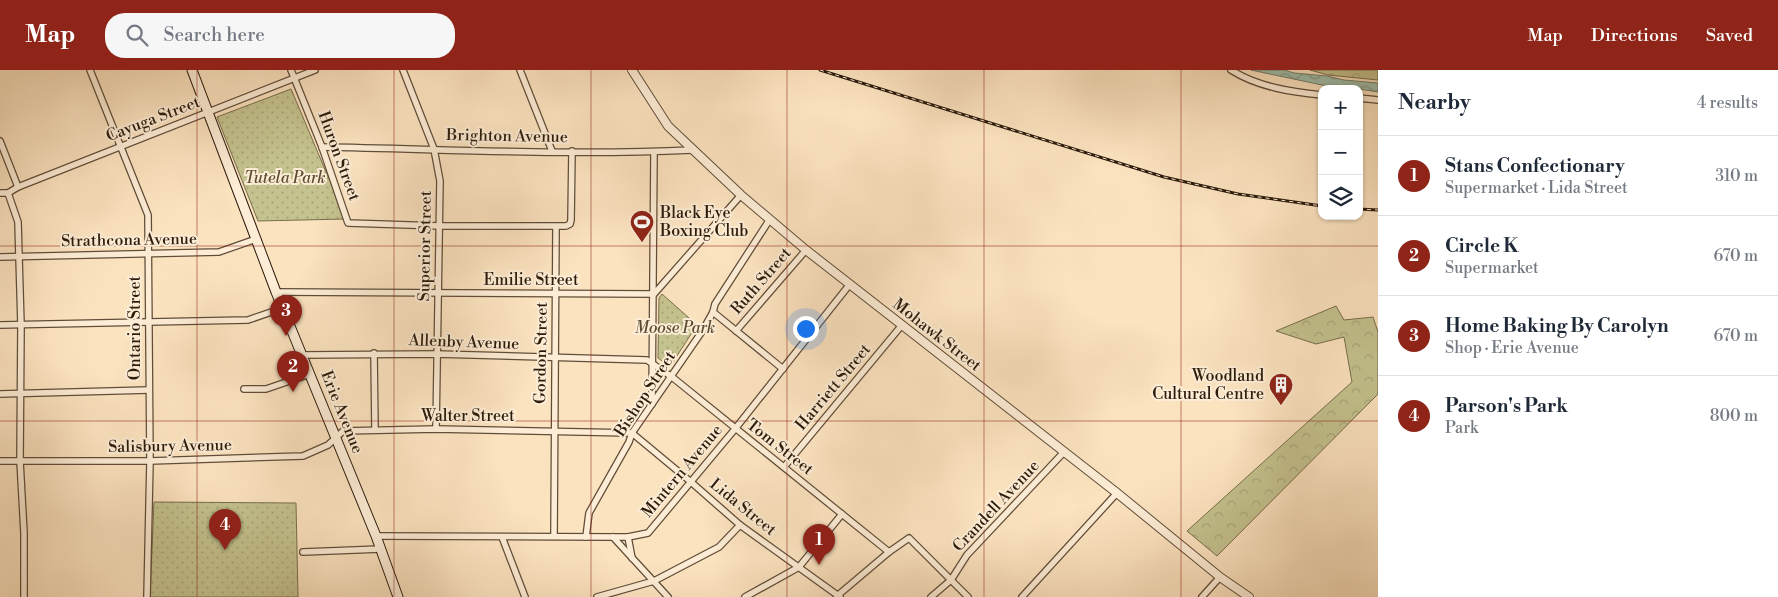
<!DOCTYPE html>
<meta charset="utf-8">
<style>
:root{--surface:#fff;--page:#f6f6f7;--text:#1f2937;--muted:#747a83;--line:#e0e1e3;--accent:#8f2418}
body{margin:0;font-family:"Libre Bodoni",serif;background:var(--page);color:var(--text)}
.controls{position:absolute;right:15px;top:15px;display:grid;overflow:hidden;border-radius:10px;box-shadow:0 1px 4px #0004}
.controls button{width:45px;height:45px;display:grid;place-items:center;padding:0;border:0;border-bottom:1px solid var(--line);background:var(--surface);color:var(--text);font:25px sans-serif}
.you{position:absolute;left:805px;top:258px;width:18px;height:18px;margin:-12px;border:4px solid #fff;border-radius:50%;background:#1a73e8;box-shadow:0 0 0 8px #1a73e833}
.badge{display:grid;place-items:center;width:32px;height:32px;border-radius:50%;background:var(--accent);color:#fff;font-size:16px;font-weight:700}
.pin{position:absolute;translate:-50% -41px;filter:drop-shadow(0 1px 2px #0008)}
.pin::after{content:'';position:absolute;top:26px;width:18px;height:15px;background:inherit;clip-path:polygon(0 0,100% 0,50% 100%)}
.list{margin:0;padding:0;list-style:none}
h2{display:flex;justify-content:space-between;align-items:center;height:65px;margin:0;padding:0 20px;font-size:21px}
h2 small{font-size:16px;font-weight:400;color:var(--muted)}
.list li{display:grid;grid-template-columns:32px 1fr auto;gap:15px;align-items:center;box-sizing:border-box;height:80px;padding:0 20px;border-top:1px solid var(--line)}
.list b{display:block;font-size:19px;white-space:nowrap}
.list p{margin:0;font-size:16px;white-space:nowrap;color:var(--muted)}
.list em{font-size:16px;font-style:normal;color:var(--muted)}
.icon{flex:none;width:28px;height:28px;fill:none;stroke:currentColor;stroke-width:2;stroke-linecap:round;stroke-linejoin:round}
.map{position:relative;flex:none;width:1378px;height:527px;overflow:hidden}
header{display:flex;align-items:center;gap:30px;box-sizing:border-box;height:70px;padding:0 25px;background:var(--accent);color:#fff}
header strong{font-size:24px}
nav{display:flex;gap:28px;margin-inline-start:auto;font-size:18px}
.search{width:350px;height:45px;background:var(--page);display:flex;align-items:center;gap:12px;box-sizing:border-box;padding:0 18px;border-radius:20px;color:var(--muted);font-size:19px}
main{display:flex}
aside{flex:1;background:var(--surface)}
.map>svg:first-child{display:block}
.forest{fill:url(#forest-crowns);stroke:#786e4c}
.park{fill:url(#park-dots);stroke:#786e4c}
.water{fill:url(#water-waves);stroke:#727d6c}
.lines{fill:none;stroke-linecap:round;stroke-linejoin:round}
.minor-casing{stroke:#604d38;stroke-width:8}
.tertiary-casing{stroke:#604d38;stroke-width:10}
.secondary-casing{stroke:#2c1b0b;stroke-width:11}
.minor{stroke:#fdedd6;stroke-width:5.5}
.tertiary{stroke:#fdedd6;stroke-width:8}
.secondary{stroke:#fdedd6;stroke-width:9}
.rail-casing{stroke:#2c1b0b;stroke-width:3}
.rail{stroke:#fdedd6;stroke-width:1;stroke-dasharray:4;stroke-linecap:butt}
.grid{fill:none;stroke:#8f2418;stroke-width:1;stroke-opacity:0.55}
.labels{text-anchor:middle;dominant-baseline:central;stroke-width:4;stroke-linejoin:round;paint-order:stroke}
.street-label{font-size:16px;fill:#2c1b0b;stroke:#fdedd6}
.park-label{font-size:16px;font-style:italic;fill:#5a4d32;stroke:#fdedd6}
.poi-label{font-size:16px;fill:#2c1b0b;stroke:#fdedd6;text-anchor:start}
</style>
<header>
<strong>Map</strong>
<div class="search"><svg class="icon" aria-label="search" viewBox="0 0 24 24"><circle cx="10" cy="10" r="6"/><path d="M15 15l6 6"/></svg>Search here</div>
<nav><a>Map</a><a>Directions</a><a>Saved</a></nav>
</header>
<main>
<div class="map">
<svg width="1378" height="527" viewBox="0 0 1378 527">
<defs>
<pattern id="forest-crowns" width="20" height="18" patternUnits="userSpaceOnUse" patternTransform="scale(1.25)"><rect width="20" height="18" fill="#c4c28e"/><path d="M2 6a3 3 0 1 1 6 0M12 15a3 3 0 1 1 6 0" fill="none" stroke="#a9a679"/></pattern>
<pattern id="park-dots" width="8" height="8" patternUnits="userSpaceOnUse" patternTransform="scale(1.25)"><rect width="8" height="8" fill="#c4c28e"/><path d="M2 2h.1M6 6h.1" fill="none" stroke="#a9a679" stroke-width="1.8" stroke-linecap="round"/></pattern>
<pattern id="water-waves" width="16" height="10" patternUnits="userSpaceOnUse" patternTransform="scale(1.25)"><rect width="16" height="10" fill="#a0bfac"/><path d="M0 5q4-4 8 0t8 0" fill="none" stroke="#839a8a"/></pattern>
</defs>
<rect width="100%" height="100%" fill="#fce3c0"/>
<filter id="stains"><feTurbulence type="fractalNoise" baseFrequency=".004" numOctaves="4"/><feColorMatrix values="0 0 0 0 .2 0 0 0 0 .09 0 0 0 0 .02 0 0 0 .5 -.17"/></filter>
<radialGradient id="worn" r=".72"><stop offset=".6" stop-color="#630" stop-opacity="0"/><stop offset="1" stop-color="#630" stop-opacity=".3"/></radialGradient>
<g class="forest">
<polygon points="1310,0 1378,0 1378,10 1328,5"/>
<polygon points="1336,236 1344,250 1373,247 1378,262 1378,324 1217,486 1187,461 1352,312 1344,267 1316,274 1276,261"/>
</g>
<g class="park">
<polygon points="291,19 346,149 258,151 217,47"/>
<polygon points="662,224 697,255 671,295 669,296 658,288 659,228"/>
<polygon points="154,432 296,433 298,527 150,527"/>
</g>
<polygon class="water" points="1251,0 1284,0 1294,3 1327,6 1344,10 1378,13 1378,22 1347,17 1322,15"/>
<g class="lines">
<defs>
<g id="minor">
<polyline points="90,0 148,145 150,391 147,527"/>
<polyline points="291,0 322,77 348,153 440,156 566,156 570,154 571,150 572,81"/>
<polyline points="403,0 434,79 440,111 436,359"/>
<polyline points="520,0 552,81"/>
<path d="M1231,0C1258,17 1291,22 1322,25"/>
<polyline points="1359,28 1378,30"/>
<polyline points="0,71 18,117"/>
<path d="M322,77C445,79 569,86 692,80"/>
<polyline points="0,123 8,123 18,117 315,0"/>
<polyline points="8,123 18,152 19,187 21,255 20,391 24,463 24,527"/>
<polyline points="0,187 219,182 256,169"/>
<polyline points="276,222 654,224 741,125"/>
<polyline points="713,242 783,299"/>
<polyline points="0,255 248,250 283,238"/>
<polyline points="736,261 806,180"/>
<polyline points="374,283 375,360"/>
<polyline points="303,285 436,284 647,290 672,307 889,482"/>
<polyline points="244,319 266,319 310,304"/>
<polyline points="0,324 149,320"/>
<polyline points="652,334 654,82"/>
<polyline points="632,363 691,412 740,455 840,527"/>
<polyline points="0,391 150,391 303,386 328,375 343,361 436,359 632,363"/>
<polyline points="784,397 902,255"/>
<polyline points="376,466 613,467 628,467 648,463 735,359 850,214"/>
<polyline points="554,466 556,157"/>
<polyline points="502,467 525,527"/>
<polyline points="586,467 589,443 629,372 632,363 703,260 713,242 715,234 770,149"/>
<polyline points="613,467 668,527"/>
<polyline points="628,467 632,488"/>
<polyline points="303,482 381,479"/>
<polyline points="837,526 889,482 909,468 968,527"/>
<polyline points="597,527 654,511 719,477 740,455"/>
<polyline points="745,527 799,497 842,444"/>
<polyline points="931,527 951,510 967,485 1064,382"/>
<polyline points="1022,527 1117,423"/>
<polyline points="1202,527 1220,507"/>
</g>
<polyline id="tertiary" points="632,0 668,56 741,125 806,180 1117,423 1220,507 1249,527"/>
<polyline id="secondary" points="192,0 276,222 376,466 398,527"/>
</defs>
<use href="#minor" class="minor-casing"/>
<use href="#tertiary" class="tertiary-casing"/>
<use href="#secondary" class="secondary-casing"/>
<use href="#minor" class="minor"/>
<use href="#tertiary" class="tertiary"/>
<use href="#secondary" class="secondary"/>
<defs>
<g id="rail">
<polyline points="820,0 1164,107 1238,124 1322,136"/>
<polyline points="1359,139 1378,140"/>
</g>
</defs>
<use href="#rail" class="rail-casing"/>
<use href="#rail" class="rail"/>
</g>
<path class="grid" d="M197,0V527M394,0V527M591,0V527M787,0V527M984,0V527M1181,0V527M0,176H1378M0,351H1378"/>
<defs>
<symbol id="stadium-pin" viewBox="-11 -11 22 30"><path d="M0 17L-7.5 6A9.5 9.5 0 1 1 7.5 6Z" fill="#8f2418" stroke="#fdedd6"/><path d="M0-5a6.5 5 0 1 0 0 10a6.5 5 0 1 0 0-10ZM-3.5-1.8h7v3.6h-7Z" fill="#fff"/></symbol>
<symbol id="building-pin" viewBox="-11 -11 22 30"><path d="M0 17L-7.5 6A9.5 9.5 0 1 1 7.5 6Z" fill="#8f2418" stroke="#fdedd6"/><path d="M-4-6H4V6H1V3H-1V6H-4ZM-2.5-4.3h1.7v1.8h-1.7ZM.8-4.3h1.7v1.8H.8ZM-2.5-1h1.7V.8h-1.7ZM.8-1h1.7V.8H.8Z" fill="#fff"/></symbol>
</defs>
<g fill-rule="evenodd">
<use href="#stadium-pin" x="628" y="138" width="28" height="38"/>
<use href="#building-pin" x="1267" y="301" width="28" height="38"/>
</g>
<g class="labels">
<g class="street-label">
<text transform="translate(153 49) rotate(-21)">Cayuga Street</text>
<text transform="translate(507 66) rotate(1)">Brighton Avenue</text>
<text transform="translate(339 86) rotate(70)">Huron Street</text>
<text transform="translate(129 170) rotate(-1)">Strathcona Avenue</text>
<text transform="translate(425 176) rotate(-89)">Superior Street</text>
<text x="531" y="210">Emilie Street</text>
<text transform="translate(761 211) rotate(-49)">Ruth Street</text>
<text transform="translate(135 258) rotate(-90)">Ontario Street</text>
<text transform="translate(937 265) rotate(38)">Mohawk Street</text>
<text transform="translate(464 272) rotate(2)">Allenby Avenue</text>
<text transform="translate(541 283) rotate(-89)">Gordon Street</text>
<text transform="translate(833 317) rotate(-50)">Harriett Street</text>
<text transform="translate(645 324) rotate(-57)">Bishop Street</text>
<text transform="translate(342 342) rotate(68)">Erie Avenue</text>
<text x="468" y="346">Walter Street</text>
<text transform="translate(170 376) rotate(-1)">Salisbury Avenue</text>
<text transform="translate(780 377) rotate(38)">Tom Street</text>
<text transform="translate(682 401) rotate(-50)">Mintern Avenue</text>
<text transform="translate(996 436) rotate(-47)">Crandell Avenue</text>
<text transform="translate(743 437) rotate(39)">Lida Street</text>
</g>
<g class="park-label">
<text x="285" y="108">Tutela Park</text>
<text x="675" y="258">Moose Park</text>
</g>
<g class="poi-label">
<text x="660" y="143">Black Eye<tspan x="660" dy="18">Boxing Club</tspan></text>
<text x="1264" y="306" text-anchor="end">Woodland<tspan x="1264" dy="18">Cultural Centre</tspan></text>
</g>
</g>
<rect width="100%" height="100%" filter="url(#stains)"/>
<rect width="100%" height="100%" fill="url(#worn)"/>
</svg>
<div class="controls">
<button>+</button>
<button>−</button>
<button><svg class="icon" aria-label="layers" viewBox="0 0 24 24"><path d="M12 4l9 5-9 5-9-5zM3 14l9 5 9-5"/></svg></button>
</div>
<div class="you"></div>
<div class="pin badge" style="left:819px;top:495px">1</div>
<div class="pin badge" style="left:293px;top:322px">2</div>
<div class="pin badge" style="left:286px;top:266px">3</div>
<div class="pin badge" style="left:225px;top:480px">4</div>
</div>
<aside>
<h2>Nearby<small>4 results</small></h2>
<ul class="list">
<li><span class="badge">1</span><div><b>Stans Confectionary</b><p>Supermarket · Lida Street</p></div><em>310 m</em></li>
<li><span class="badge">2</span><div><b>Circle K</b><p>Supermarket</p></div><em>670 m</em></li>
<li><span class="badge">3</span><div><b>Home Baking By Carolyn</b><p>Shop · Erie Avenue</p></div><em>670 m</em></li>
<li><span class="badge">4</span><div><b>Parson's Park</b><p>Park</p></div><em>800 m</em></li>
</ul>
</aside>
</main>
